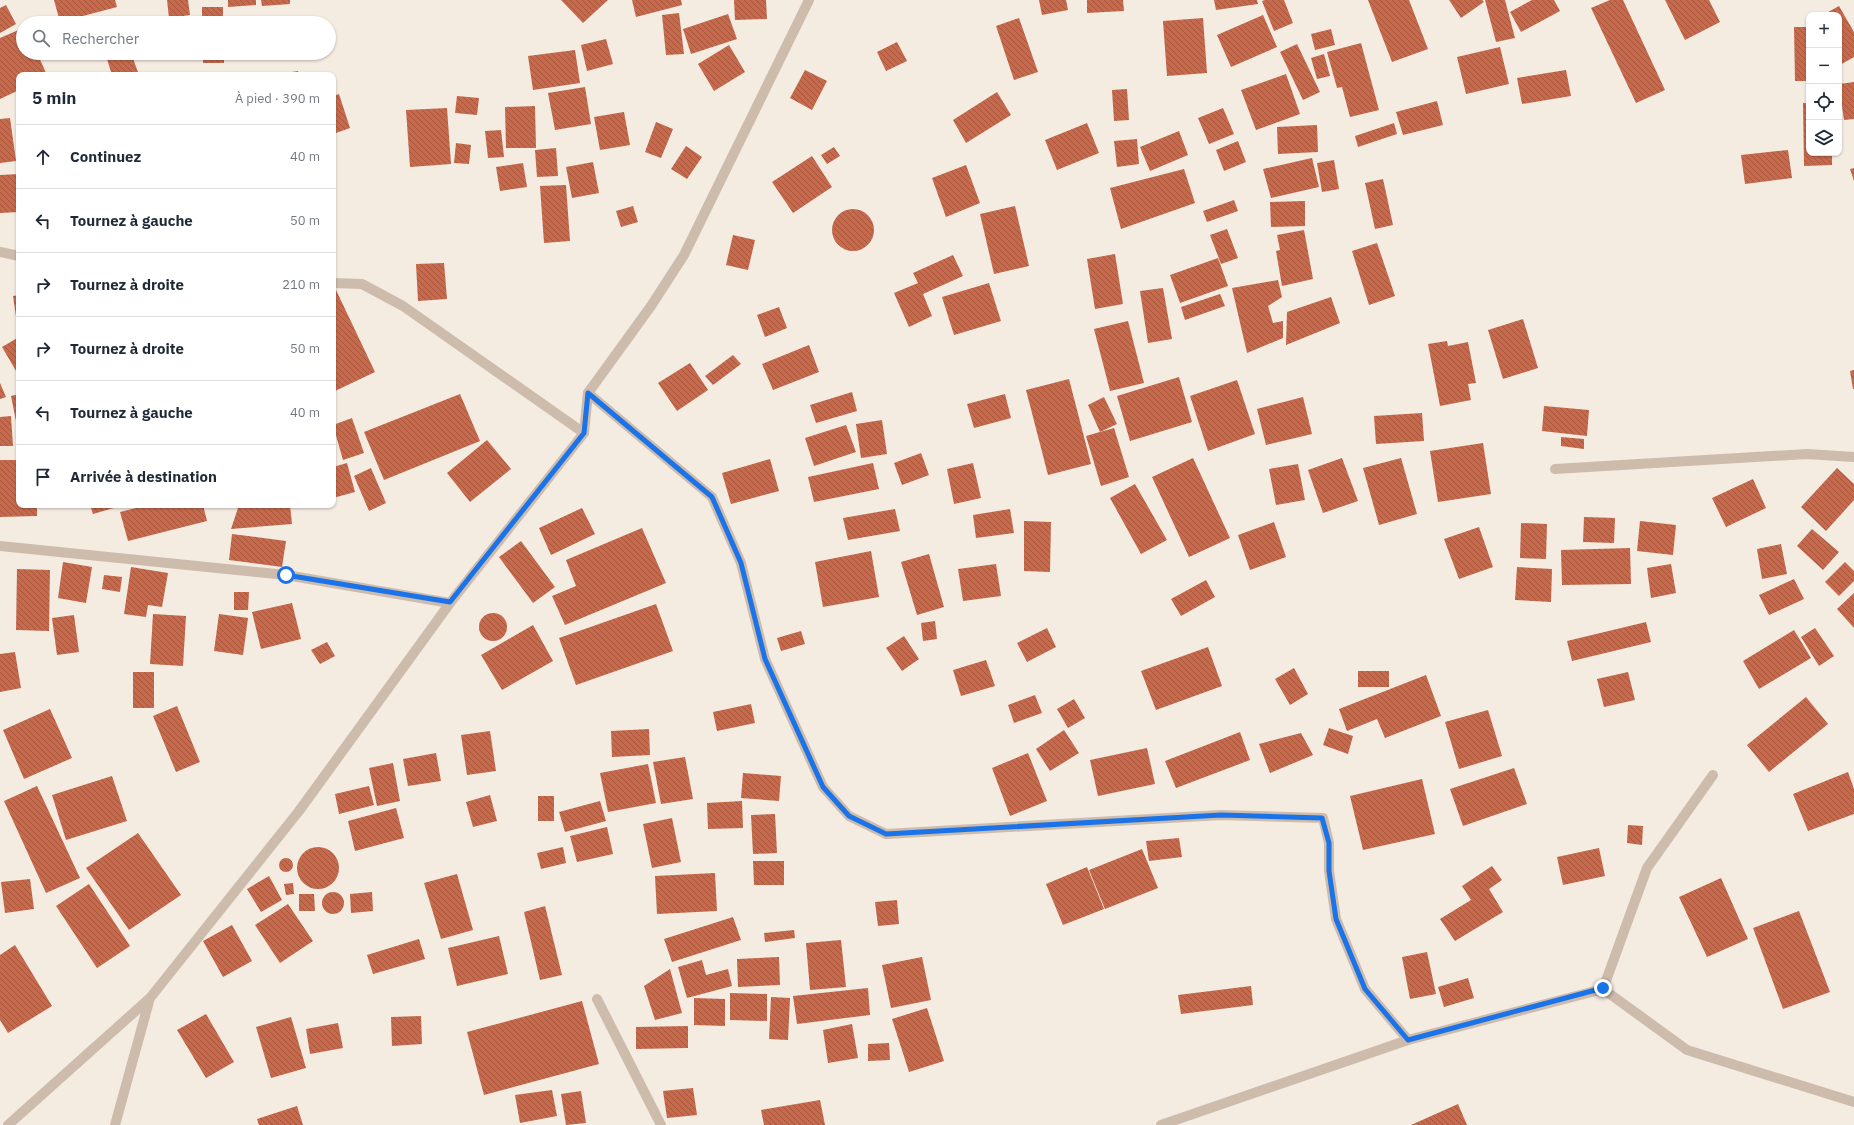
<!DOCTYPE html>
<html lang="fr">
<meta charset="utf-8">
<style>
:root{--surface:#fff;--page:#f6f6f7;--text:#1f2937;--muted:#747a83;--line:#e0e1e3}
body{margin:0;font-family:"IBM Plex Sans",sans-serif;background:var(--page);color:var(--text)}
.controls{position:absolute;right:12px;top:12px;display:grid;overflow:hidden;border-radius:8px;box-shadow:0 1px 3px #0004}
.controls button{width:36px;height:36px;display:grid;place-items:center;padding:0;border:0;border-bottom:1px solid var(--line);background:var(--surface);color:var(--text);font:20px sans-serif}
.stop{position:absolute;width:12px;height:12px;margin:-9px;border:3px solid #1a73e8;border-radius:50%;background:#fff}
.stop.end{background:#1a73e8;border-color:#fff;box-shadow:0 1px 4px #0008}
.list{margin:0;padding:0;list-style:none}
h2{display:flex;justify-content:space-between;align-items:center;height:52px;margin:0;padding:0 16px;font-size:17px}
h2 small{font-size:13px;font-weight:400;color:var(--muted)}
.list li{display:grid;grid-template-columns:26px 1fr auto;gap:12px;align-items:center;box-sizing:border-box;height:64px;padding:0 16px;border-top:1px solid var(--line)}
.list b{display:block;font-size:15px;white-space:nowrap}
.list em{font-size:13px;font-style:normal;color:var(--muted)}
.icon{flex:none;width:22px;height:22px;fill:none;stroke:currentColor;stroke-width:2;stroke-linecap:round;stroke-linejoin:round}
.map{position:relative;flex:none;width:1854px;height:1125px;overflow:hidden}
.search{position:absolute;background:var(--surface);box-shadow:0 1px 3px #0004;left:16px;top:16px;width:320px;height:44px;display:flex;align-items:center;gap:10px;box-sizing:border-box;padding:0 14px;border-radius:22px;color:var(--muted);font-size:15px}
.panel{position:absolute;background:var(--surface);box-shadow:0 1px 3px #0004;left:16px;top:72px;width:320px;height:436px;border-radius:8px}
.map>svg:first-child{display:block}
.building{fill:url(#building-back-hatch)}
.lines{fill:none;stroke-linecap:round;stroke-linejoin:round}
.street{stroke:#cdbbac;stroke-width:10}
.route{stroke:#1a73e8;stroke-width:5}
</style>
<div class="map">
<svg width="1854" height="1125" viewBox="0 0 1854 1125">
<defs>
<pattern id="building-back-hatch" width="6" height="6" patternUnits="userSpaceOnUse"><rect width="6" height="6" fill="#c8694b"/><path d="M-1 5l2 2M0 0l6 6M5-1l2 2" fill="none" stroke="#a4573f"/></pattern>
</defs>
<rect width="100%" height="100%" fill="#f4ebe1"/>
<g class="building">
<polygon points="54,0 115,0 117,7 60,22"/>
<polygon points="167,0 188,0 190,15 169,18"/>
<polygon points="228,0 256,0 256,5 228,7"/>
<polygon points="261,0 290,0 290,4 262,6"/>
<polygon points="561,0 608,0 583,23"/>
<polygon points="632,0 681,0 682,5 636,17"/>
<polygon points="734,0 766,0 767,19 735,20"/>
<polygon points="1039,0 1066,0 1068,10 1042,15"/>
<polygon points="1087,0 1123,0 1124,11 1087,13"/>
<polygon points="1214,0 1257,0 1258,4 1216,10"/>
<polygon points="1265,0 1284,0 1293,23 1274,31 1262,1"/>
<polygon points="1368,0 1409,0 1428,49 1392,62"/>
<polygon points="1449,0 1482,0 1484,2 1461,18"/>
<polygon points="1485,0 1505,0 1515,38 1496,42"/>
<polygon points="1532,0 1554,0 1560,11 1521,32 1510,12"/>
<polygon points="1610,0 1623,0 1665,90 1636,103 1591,8"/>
<polygon points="1665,0 1709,0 1720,22 1685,40"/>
<polygon points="6,5 16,24 0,33 0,8"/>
<polygon points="1839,6 1854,32 1854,57 1840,65 1839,15 1823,15"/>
<rect x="202" y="7" width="21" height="16"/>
<polygon points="679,13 684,54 666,55 662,15"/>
<polygon points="728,14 737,39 691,54 683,29"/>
<polygon points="1263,15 1277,47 1231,67 1217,35"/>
<polygon points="1019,18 1038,72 1014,80 996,26"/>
<polygon points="1203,18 1207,73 1167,76 1163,21"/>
<polygon points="250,19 270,21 270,23 249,23"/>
<polygon points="1794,27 1809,27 1809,81 1795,81"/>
<polygon points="23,28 23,53 37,53 47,75 19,75 19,90 0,99 0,38"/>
<polygon points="1331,29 1335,45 1315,50 1311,34"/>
<polygon points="606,39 613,64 587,71 581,45"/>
<polygon points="897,42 907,61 886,71 877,52"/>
<polygon points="1361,43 1379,110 1350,117 1342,87 1337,88 1327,52"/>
<polygon points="1297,44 1320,92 1303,100 1280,52"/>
<polygon points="729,45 745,72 714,91 698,64"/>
<polygon points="1500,47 1509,84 1466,94 1457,57"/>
<polygon points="575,50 580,83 533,90 528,56"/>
<polygon points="49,53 87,53 88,54 50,58"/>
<polygon points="126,53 131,53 139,75 112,75 107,59"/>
<rect x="203" y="53" width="21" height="10"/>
<polygon points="1324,54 1330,76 1317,79 1311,58"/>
<polygon points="805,70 827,81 812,110 790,98"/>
<polygon points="1566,70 1571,96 1522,104 1517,78"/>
<polygon points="298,71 299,75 281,75 280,74"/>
<polygon points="1286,74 1300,114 1256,130 1241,90"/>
<polygon points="1854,82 1854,119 1844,120 1839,84"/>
<polygon points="585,87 591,124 555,130 548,93"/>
<polygon points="1127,89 1129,120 1114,121 1112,90"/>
<polygon points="997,92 1011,115 966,143 953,120"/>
<polygon points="339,94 350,128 333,134 333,96"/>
<polygon points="457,96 479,98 477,115 455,113"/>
<polygon points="1437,101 1443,125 1403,135 1396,112"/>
<polygon points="1803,103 1809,103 1809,153 1832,153 1832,165 1804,166"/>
<polygon points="535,106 536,148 506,148 505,107"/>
<polygon points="447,108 451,164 410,167 406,110"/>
<polygon points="1223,108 1234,134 1209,144 1198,118"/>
<polygon points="624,112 630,145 600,150 594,117"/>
<polygon points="10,118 16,161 0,163 0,119"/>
<polygon points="656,122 673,129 661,158 645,152"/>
<polygon points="1087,123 1099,153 1057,170 1045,140"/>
<polygon points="1394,123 1397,134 1358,147 1355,136"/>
<polygon points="1317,125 1318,152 1278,154 1277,127"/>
<polygon points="501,130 504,157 488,158 485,131"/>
<polygon points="1179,131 1188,155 1150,171 1140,147"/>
<polygon points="1137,139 1139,164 1117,167 1114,141"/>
<polygon points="1238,141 1246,162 1224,171 1216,150"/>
<polygon points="456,143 471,145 469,164 454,163"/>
<polygon points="686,146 702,157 687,179 671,169"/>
<polygon points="834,147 840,156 827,164 821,155"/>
<polygon points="556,148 558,176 537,177 535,150"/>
<polygon points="1788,150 1792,178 1745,184 1741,155"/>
<polygon points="812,156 832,187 793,213 772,182"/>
<polygon points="1312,158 1319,187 1271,198 1263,169"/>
<polygon points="1334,160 1339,189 1322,192 1317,163"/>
<polygon points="593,162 599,193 572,198 566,167"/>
<polygon points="523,163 527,187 500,191 496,167"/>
<polygon points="966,165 980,203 946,217 932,178"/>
<polygon points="1854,168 1854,181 1850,169"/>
<polygon points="1184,169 1195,203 1121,229 1110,188"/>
<polygon points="19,174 19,212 0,213 0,175"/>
<polygon points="1383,179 1393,225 1375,229 1365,183"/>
<polygon points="566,185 570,241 544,243 540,186"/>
<polygon points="1234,200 1238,211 1207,222 1203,211"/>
<polygon points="1305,201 1305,226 1271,227 1270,202"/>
<polygon points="633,206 638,222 621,227 616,211"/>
<polygon points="1015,206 1029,266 994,274 980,214"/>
<circle cx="853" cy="230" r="21"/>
<polygon points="1227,229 1238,258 1221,264 1210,235"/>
<polygon points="1304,230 1313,279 1282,286 1276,251 1280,250 1277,235"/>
<polygon points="733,235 755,240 748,270 726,265"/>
<polygon points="1377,243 1395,296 1369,305 1352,251"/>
<polygon points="1115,254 1123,304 1095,309 1087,259"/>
<polygon points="953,255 963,276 923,294 932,316 909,327 894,293 918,283 913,273"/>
<polygon points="1218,258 1228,286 1180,303 1170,275"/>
<polygon points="444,263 447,299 418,301 416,264"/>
<polygon points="1278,280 1282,297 1268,306 1273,323 1283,321 1283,338 1247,353 1232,288"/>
<polygon points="989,283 1001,321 954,335 942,297"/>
<polygon points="1163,288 1172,339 1148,343 1140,291"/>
<polygon points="336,290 375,372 333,392 333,291"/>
<polygon points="1220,294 1225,306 1185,320 1181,307"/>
<polygon points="19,295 19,330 18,330 13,296"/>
<polygon points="1331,297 1340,323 1286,345 1287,312"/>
<polygon points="779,307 787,328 765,337 757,315"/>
<polygon points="1523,319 1538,368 1503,379 1488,330"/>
<polygon points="1128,321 1144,383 1110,391 1094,329"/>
<polygon points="19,337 19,376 2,347"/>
<polygon points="1447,341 1448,346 1468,342 1476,383 1468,384 1471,400 1440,406 1428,344"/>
<polygon points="809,345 819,372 773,390 762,364"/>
<polygon points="733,355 741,364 713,385 705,376"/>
<polygon points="690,363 708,390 677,411 658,383"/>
<polygon points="1854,370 1854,389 1853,389 1850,371"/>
<polygon points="1179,377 1192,422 1130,441 1117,396"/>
<polygon points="1069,379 1091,464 1048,475 1026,390"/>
<polygon points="1237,380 1255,434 1208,451 1190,396"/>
<polygon points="0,383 6,397 0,399"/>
<polygon points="852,392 857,411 816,423 810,405"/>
<polygon points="19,394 19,431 18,431 11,396"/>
<polygon points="460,394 480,441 384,480 364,432"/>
<polygon points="1005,394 1011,418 974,428 967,404"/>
<polygon points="1104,397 1117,424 1100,432 1088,405"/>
<polygon points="1303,397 1312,434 1266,445 1257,409"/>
<polygon points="1544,406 1589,410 1587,436 1542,431"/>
<polygon points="1422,413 1424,441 1376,444 1374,416"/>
<polygon points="11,416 13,446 0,446 0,417"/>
<polygon points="352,418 364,453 343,460 333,425"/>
<polygon points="882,420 887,454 861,458 856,424"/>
<polygon points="846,425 856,452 814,466 805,438"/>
<polygon points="1114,428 1129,477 1101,486 1086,436"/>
<polygon points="1561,437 1584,439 1584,449 1561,446"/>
<polygon points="487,440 511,469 470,502 447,473"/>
<polygon points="1483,443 1491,494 1438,502 1430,451"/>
<polygon points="921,453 929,475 902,485 894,463"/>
<polygon points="1193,458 1230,538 1189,557 1152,477"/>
<polygon points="1342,458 1358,501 1323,513 1308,470"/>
<polygon points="1401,458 1417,514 1379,525 1363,468"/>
<polygon points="770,459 779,491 731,504 722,473"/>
<polygon points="0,460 19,460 19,505 37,505 37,516 0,517"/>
<polygon points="347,463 355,492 333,498 333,467"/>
<polygon points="873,463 879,489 814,502 808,477"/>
<polygon points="973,463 981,498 954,504 947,469"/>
<polygon points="1298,464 1305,500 1276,505 1269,469"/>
<polygon points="371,468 386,503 369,511 354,476"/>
<polygon points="1837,468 1854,484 1854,500 1826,531 1801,507"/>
<polygon points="1753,479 1766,508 1726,527 1712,498"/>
<polygon points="1135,484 1167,540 1141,554 1110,498"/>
<polygon points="90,505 116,505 117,507 93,514"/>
<polygon points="148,505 203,505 207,521 128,541 120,512"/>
<polygon points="239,505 290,505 292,524 231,529"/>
<polygon points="582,508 595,534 551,555 539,528"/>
<polygon points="895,509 900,531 848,540 843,518"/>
<polygon points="1010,509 1014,533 976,538 973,515"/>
<polygon points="1584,517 1615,518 1614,543 1583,542"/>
<polygon points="1024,521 1051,522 1050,572 1024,571"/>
<polygon points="1640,521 1676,525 1673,555 1637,551"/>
<polygon points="1274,522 1286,557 1250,570 1238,535"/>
<polygon points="1521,523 1547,524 1546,559 1520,558"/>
<polygon points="1479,527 1493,567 1459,579 1444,539"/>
<polygon points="642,528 666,583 565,625 552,596 576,586 566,560"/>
<polygon points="1812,529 1839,552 1823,570 1797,546"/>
<polygon points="232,534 286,541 282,567 229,560"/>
<polygon points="521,541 555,587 533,603 499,557"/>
<polygon points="1781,544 1787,574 1762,579 1757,549"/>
<polygon points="1630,548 1631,584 1562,585 1561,550"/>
<polygon points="871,551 879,597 823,607 815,562"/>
<polygon points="929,554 944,607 917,615 901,562"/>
<polygon points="63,562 92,567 86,603 58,598"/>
<polygon points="1845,562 1854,571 1854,581 1839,596 1825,582"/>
<polygon points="996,564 1001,596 963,601 958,569"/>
<polygon points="1671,564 1676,593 1651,598 1647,568"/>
<polygon points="131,567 168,573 162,607 148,605 146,617 124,614"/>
<polygon points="1517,567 1552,569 1551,602 1515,600"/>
<polygon points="17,569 50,570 49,631 16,630"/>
<polygon points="104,575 122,577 120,592 102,589"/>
<polygon points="1794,579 1804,599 1769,615 1759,595"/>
<polygon points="1206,580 1215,597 1181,616 1171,599"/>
<polygon points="234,592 249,592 248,610 234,610"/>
<polygon points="1854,593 1854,628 1837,609"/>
<polygon points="292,603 301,639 261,649 252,612"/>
<polygon points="656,604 673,651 576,685 559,638"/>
<circle cx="493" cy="627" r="14"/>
<polygon points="153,614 186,616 183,666 150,664"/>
<polygon points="219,614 248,618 243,655 214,651"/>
<polygon points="74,615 79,652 57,655 52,618"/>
<polygon points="935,621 937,639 923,641 921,623"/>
<polygon points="1646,622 1651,642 1572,661 1567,641"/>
<polygon points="533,625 553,661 502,690 481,655"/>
<polygon points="1047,628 1056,647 1027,662 1017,643"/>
<polygon points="1815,628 1834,656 1819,666 1801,637"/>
<polygon points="1794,630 1811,658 1759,689 1743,661"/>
<polygon points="801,631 805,644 781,651 777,638"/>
<polygon points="904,636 919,659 902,671 886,648"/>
<polygon points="327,642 335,656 320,664 311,650"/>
<polygon points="1208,647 1222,686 1156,710 1141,671"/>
<polygon points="15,652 21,688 0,692 0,654"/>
<polygon points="986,660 995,686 961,696 953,670"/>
<polygon points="1294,668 1308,694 1290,705 1275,679"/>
<rect x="1358" y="671" width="31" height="16"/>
<rect x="133" y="672" width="21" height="36"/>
<polygon points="1628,672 1635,700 1604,707 1597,679"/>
<polygon points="1426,675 1441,716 1385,738 1377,719 1347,731 1339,709"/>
<polygon points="1035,695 1042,713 1014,723 1008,705"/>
<polygon points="1806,697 1828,724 1769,772 1747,745"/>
<polygon points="1074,699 1085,718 1068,728 1057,709"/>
<polygon points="751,704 755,723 717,731 713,712"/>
<polygon points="177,706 200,762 176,772 153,716"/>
<polygon points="50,709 72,758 24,779 3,730"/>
<polygon points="1488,710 1502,756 1459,769 1445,722"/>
<polygon points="1329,728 1353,736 1348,754 1323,745"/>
<polygon points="649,729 650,755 612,757 611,731"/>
<polygon points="1064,730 1079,753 1050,771 1036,749"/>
<polygon points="490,731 496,771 467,775 461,735"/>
<polygon points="1240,732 1250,760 1176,788 1165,761"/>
<polygon points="1301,733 1313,755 1270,773 1259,744"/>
<polygon points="1147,748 1155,784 1098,796 1090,760"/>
<polygon points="436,753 441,781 408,786 403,759"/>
<polygon points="1028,753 1047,801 1010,816 992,768"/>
<polygon points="685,757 693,799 661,804 653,762"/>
<polygon points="393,763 400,801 377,806 369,768"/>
<polygon points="648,764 656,803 608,812 600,773"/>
<polygon points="1514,768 1527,804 1463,826 1450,789"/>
<polygon points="1848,772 1854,789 1854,814 1808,831 1793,794"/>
<polygon points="743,773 781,776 779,801 741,798"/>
<polygon points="112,776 127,821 66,840 52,795"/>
<polygon points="1422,779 1435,834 1363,850 1350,796"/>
<polygon points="37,786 80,878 46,893 4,801"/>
<polygon points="369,786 374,805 339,814 335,794"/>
<polygon points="490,795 497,821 473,827 466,802"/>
<rect x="538" y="796" width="16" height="25"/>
<polygon points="600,801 606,821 565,832 559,812"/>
<polygon points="742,801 743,828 708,829 707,803"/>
<polygon points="396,808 404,838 355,851 348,821"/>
<polygon points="775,814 777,853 753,854 751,815"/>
<polygon points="672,818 681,862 652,868 643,824"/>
<polygon points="1628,825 1643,826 1642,845 1627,843"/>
<polygon points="607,827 613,854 577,862 570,836"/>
<polygon points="138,833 181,895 129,930 86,868"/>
<polygon points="1179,838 1182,857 1149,861 1146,841"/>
<circle cx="318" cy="868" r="21"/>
<polygon points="563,847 566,863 541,869 537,853"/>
<polygon points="1599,848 1605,876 1563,885 1557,857"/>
<polygon points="1142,849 1158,888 1105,909 1089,870"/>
<circle cx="286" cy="865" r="7"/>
<polygon points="753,861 784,861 784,885 754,885"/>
<polygon points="1492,866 1502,880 1489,889 1503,912 1455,941 1440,919 1471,900 1462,886"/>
<polygon points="1087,867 1104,909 1063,925 1046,884"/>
<polygon points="715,873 717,911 657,914 655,876"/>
<polygon points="457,874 473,930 441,939 424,883"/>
<polygon points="269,876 282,900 261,912 247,889"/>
<polygon points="1721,878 1748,939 1707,957 1679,897"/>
<polygon points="30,879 34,909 5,913 1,882"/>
<polygon points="293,883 294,894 286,895 284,884"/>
<polygon points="89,884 130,946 97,968 56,906"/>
<polygon points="372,892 373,911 351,913 350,894"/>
<circle cx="333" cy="903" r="11"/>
<polygon points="299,894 314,894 315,911 299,911"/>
<polygon points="897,900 899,924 878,926 875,902"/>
<polygon points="288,904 313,941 280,963 255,925"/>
<polygon points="545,906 562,975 540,980 524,912"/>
<polygon points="1799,911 1830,992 1783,1009 1753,928"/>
<polygon points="733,917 741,940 672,962 664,939"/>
<polygon points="232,925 252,961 223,977 203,941"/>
<polygon points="794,930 795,938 765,942 764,933"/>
<polygon points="499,936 508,974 457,986 448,948"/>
<polygon points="419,939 425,959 373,974 367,955"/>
<polygon points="841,940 846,987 810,990 806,943"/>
<polygon points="15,945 52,1006 8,1033 0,1020 0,955"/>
<polygon points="1427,952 1436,994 1410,999 1402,957"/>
<polygon points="779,957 780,985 738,987 737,959"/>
<polygon points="922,957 931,1000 891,1008 882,965"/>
<polygon points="702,960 706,975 728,969 732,986 687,998 678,967"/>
<polygon points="670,969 682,1013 655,1020 644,986"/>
<polygon points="1468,978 1474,998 1444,1007 1438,987"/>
<polygon points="1251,986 1253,1005 1181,1014 1178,995"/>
<polygon points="868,988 870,1015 797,1024 793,996"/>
<polygon points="730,993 767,994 767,1021 730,1020"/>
<polygon points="771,997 790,998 788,1040 769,1039"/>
<polygon points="694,998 725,999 725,1026 694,1025"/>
<polygon points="582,1001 599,1064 484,1095 467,1032"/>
<polygon points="927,1008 944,1061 909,1072 892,1019"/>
<polygon points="206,1014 234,1062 206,1078 177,1030"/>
<polygon points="421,1016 422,1044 392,1046 391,1017"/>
<polygon points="291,1017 306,1068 271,1078 256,1027"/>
<polygon points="338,1023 343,1048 310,1054 306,1029"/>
<polygon points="852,1024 858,1058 828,1063 823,1030"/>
<polygon points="688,1026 688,1048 636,1049 636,1027"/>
<polygon points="889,1043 890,1060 868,1061 868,1044"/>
<polygon points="693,1088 697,1115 667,1118 663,1091"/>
<polygon points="552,1090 557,1116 520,1123 515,1095"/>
<polygon points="581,1091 586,1123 566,1125 561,1094"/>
<polygon points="820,1100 825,1125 764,1125 761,1110"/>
<polygon points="1458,1104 1467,1125 1411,1125"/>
<polygon points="297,1106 303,1125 259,1125 257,1119"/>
</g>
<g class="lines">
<g class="street">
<polyline points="0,252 19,256"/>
<polyline points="333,283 362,284 403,306 584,433"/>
<polyline points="588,393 712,497 741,563 765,659 823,787 849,816 886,834 1221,815 1323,818 1329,843 1329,871 1336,919 1365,989 1408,1040"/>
<polyline points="1555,469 1807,454 1854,457"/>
<polyline points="0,546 286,575 450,603"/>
<polyline points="1713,775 1647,868 1603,989 1687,1050 1854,1102"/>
<polyline points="597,999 661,1125"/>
<polyline points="8,1125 150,998 299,811 450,603 584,433 588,393 651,306 684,255 809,0"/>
<polyline points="115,1125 150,998"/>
<polyline points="1161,1125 1408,1040 1603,989"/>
</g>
</g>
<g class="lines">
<polyline class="route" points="286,575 450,602 584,433 588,393 712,497 741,563 765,659 823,787 849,816 886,834 1221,815 1322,818 1329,843 1329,871 1336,919 1365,989 1408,1040 1603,988"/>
</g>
</svg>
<div class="controls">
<button>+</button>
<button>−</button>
<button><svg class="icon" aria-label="locate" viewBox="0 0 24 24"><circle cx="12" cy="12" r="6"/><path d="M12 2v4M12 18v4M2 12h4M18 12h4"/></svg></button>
<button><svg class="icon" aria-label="layers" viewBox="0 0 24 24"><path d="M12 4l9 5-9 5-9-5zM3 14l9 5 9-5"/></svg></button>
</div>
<div class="stop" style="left:286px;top:575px"></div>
<div class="stop end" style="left:1603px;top:988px"></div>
<div class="search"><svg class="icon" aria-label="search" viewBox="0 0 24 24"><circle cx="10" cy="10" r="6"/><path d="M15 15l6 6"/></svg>Rechercher</div>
<section class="panel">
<h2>5 min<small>À pied · 390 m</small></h2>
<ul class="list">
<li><svg class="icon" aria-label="ahead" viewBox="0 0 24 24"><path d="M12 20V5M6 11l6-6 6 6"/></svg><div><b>Continuez</b></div><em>40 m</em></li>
<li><svg class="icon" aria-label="left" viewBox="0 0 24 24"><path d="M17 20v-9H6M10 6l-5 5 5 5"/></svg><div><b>Tournez à gauche</b></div><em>50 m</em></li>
<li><svg class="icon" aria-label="right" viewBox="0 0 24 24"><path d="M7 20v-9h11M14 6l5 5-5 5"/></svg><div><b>Tournez à droite</b></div><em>210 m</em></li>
<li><svg class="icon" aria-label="right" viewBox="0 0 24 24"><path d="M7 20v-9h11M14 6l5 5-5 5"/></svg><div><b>Tournez à droite</b></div><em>50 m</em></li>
<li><svg class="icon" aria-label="left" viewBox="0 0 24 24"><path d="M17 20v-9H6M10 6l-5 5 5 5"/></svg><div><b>Tournez à gauche</b></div><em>40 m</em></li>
<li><svg class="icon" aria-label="arrive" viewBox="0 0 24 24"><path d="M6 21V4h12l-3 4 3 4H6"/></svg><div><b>Arrivée à destination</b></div></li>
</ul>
</section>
</div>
